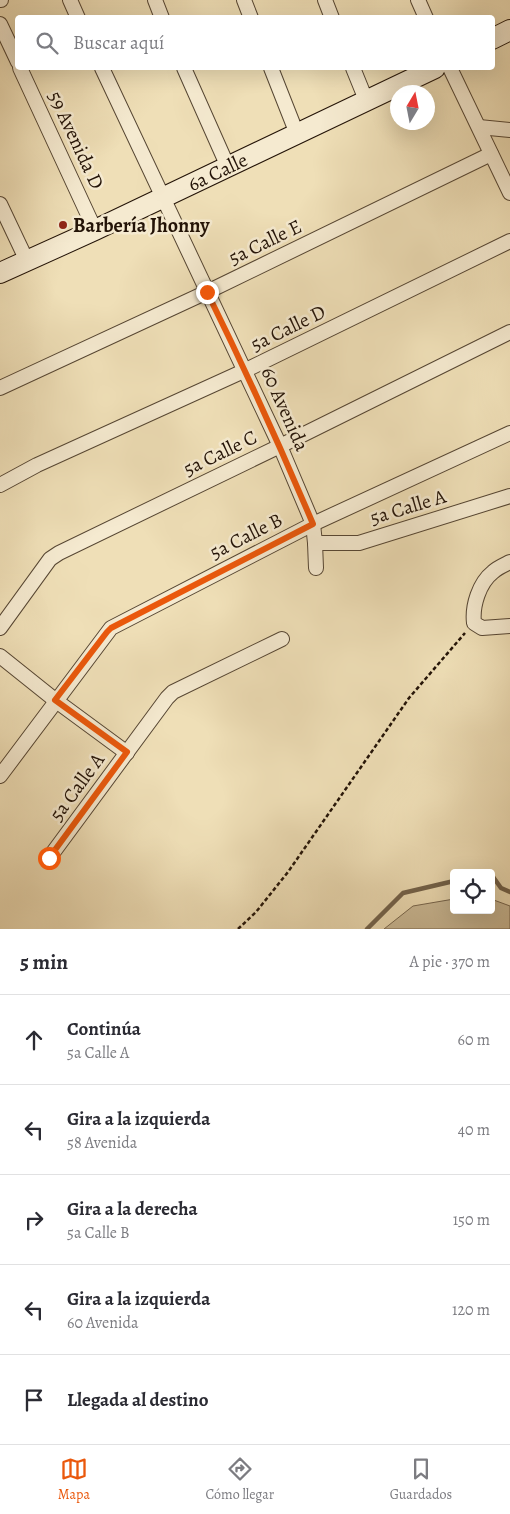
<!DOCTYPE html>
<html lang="es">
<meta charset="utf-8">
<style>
:root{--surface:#fff;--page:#f2f2f3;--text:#2b2b33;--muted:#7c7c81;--line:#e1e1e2;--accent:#ea580c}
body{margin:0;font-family:Alegreya,serif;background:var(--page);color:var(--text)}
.controls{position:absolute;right:15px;bottom:15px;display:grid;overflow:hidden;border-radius:5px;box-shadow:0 5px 20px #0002}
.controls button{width:45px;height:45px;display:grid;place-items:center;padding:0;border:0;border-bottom:1px solid var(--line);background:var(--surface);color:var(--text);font:25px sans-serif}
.compass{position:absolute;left:390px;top:85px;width:45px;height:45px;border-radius:50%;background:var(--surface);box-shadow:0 5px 20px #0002;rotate:10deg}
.stop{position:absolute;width:15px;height:15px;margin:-11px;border:4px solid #ea580c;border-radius:50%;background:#fff}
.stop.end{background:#ea580c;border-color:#fff;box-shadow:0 1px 5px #0008}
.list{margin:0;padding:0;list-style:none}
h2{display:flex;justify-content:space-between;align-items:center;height:65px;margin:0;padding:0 20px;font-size:21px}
h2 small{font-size:16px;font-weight:400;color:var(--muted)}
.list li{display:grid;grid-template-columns:32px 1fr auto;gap:15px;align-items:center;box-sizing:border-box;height:90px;padding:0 20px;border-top:1px solid var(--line)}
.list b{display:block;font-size:19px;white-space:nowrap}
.list p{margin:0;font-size:16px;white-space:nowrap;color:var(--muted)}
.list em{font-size:16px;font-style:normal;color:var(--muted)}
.icon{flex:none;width:28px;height:28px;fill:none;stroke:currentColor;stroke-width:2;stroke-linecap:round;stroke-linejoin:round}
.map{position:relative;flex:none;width:510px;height:929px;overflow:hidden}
.search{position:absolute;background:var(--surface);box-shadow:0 5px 20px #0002;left:15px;right:15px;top:15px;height:55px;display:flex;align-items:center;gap:12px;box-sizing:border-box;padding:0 18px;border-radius:5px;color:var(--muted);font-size:19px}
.sheet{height:515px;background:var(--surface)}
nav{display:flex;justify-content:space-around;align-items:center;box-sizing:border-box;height:70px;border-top:1px solid var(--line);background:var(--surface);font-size:14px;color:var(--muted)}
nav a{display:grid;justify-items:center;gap:2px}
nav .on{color:var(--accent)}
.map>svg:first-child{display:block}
.green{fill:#ccbc99;stroke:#786850}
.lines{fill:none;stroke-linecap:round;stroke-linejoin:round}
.stream{stroke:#74644d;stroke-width:4.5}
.street-casing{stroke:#564633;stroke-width:16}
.secondary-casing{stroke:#231307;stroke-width:22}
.path{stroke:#231307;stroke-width:2.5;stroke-dasharray:4 2.5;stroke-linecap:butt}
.street{stroke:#f5ead0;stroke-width:14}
.secondary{stroke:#f5ead0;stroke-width:20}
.route{stroke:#ea580c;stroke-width:6}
.poi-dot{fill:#8f2418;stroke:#f5ead0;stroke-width:2}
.labels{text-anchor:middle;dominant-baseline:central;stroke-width:5;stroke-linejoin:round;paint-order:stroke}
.street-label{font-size:20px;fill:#231307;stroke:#f5ead0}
.poi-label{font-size:20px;font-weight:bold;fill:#231307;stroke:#f5ead0;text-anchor:start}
</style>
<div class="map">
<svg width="510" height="929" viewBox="0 0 510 929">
<rect width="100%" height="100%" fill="#efdfb7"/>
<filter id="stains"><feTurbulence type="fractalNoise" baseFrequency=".004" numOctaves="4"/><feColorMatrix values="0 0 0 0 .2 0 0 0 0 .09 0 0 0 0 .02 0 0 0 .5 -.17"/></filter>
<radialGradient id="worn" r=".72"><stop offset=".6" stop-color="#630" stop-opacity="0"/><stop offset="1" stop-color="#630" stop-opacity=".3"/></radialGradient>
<polygon class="green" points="454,899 454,910 491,910 491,899 510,906 510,929 384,929 413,906"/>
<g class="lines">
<g class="stream">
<polyline points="491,874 501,888 510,892"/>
<polyline points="367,929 403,893 454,881"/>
</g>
<defs>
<g id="street">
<polyline points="0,0 1,0"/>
<polyline points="70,0 78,18"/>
<polyline points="155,0 162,18"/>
<polyline points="244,0 251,18"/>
<polyline points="325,0 332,18"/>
<polyline points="418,0 426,18"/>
<polyline points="0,24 18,62"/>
<polyline points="20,68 95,230"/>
<polyline points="102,68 280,446 313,524 315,543 316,568"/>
<polyline points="184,68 228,167"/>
<polyline points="271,68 297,134"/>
<polyline points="353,68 366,100"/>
<polyline points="450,68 510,193"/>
<polyline points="479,127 510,130"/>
<polyline points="0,204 27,261"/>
<polyline points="0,388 207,292 491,154"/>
<polyline points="0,485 37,465 246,370 510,241"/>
<polyline points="315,543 359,543 510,496"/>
<path d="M510,562C504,565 497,568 493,572C479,583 472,606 474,623L482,628L510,626"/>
<polyline points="0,628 50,559 59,553 280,446 510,332"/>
<polyline points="0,656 55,700 127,753"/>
<polyline points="0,776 111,628 313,524 510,433"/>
<polyline points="49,858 167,698 173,692 282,639"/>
</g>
<g id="secondary">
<polyline points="492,39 510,30"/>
<path id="s1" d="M0,273L95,230L435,68"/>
</g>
</defs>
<use href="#street" class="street-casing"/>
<use href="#secondary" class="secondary-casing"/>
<polyline class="path" points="238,929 256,912 288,872 409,698 465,633"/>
<use href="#street" class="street"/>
<use href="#secondary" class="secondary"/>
</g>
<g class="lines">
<path class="route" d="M49,858L127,752L55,700L107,632L111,628L313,524C280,446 245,369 207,292"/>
</g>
<circle class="poi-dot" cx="63" cy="225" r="5"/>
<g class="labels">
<g class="street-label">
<text transform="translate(76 140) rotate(65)">59 Avenida D</text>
<text stroke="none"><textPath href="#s1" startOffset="240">6a Calle</textPath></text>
<text transform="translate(265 242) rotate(-26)">5a Calle E</text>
<text transform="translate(288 328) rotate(-26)">5a Calle D</text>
<text transform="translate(285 409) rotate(66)">60 Avenida</text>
<text transform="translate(220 453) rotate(-26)">5a Calle C</text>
<text transform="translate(408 507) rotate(-17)">5a Calle A</text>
<text transform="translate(246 536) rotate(-27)">5a Calle B</text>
<text transform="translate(77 787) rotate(-54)">5a Calle A</text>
</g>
<g class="poi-label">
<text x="73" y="225">Barbería Jhonny</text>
</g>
</g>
<rect width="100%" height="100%" filter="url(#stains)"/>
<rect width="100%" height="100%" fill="url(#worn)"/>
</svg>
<div class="controls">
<button><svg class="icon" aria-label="locate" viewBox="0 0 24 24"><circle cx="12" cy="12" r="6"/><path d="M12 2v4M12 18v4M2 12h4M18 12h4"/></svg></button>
</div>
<svg class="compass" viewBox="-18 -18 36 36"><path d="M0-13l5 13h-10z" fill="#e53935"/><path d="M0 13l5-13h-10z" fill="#7c7c81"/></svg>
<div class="stop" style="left:49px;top:858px"></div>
<div class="stop end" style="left:207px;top:292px"></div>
<div class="search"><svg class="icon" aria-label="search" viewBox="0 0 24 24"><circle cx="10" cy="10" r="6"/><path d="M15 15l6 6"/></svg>Buscar aquí</div>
</div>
<section class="sheet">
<h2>5 min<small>A pie · 370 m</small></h2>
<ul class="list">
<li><svg class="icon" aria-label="ahead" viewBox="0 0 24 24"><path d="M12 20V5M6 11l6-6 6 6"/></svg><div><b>Continúa</b><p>5a Calle A</p></div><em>60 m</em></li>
<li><svg class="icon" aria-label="left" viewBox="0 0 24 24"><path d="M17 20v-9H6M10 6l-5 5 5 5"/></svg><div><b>Gira a la izquierda</b><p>58 Avenida</p></div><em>40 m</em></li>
<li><svg class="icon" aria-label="right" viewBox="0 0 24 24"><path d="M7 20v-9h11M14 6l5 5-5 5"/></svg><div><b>Gira a la derecha</b><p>5a Calle B</p></div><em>150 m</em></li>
<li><svg class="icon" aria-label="left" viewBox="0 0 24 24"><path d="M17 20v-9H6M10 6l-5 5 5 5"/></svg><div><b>Gira a la izquierda</b><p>60 Avenida</p></div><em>120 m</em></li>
<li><svg class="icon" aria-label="arrive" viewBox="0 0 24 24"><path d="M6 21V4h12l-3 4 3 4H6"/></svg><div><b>Llegada al destino</b></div></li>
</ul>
</section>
<nav>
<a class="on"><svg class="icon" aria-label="map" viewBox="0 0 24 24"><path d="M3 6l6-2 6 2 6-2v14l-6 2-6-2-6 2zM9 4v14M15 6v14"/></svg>Mapa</a>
<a><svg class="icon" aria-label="directions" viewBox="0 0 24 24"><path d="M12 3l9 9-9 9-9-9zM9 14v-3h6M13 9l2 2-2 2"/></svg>Cómo llegar</a>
<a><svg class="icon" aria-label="saved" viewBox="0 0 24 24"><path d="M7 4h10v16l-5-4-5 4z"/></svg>Guardados</a>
</nav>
